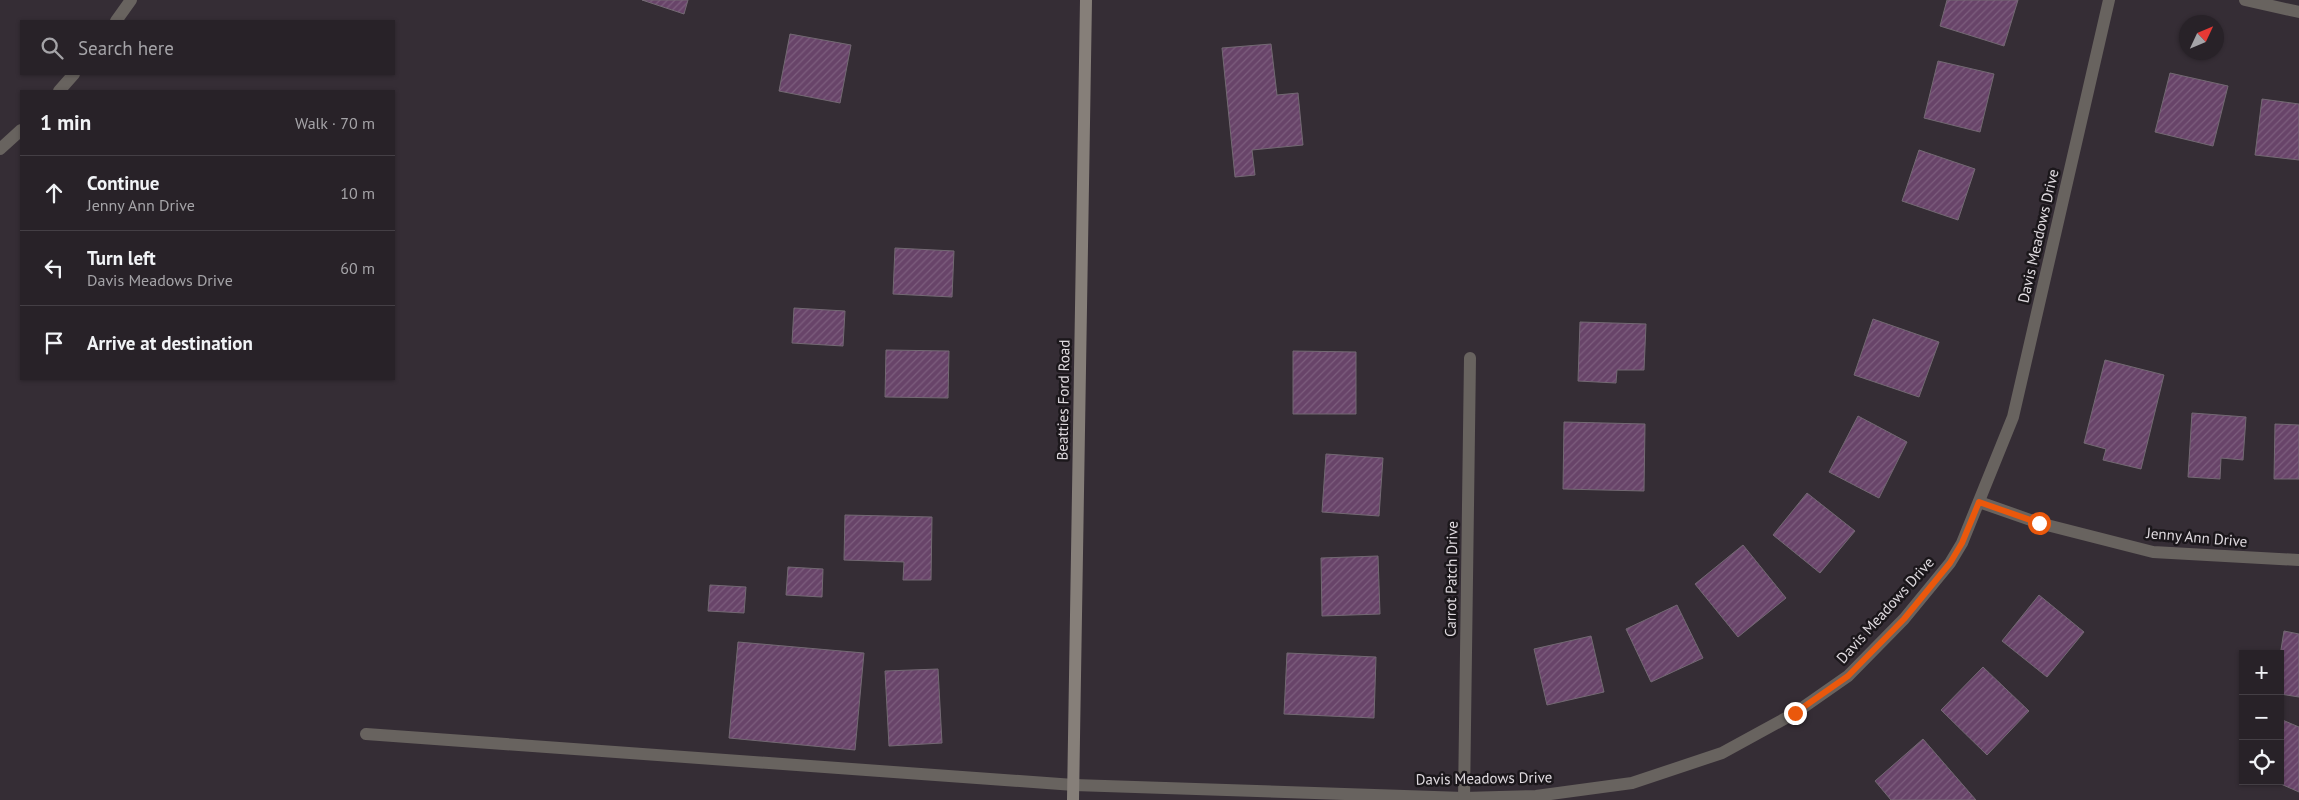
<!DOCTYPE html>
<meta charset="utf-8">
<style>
:root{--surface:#282228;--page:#302a30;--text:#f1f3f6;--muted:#a5a4a8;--line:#443f45}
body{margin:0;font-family:"PT Sans",sans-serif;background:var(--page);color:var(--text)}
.controls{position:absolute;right:15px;bottom:15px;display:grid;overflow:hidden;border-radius:0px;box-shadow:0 1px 4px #0004}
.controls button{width:45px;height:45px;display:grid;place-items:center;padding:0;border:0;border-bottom:1px solid var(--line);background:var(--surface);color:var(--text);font:25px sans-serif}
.compass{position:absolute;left:2179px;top:15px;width:45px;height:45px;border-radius:50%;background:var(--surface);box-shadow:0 1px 4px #0004;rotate:46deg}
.stop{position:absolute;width:15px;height:15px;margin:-11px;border:4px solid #ea580c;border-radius:50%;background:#fff}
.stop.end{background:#ea580c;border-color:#fff;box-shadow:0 1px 5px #0008}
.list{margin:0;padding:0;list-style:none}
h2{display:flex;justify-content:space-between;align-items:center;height:65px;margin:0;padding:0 20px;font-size:21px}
h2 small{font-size:16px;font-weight:400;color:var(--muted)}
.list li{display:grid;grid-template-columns:32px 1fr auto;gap:15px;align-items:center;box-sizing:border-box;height:75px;padding:0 20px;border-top:1px solid var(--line)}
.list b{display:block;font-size:19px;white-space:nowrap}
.list p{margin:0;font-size:16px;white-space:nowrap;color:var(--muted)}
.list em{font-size:16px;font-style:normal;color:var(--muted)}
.icon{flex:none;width:28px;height:28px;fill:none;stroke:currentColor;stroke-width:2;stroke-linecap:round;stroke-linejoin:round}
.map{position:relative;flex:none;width:2299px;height:800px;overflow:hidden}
.search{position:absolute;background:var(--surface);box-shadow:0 1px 4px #0004;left:20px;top:20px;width:375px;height:55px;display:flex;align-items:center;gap:12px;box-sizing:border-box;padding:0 18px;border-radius:0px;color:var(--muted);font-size:19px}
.panel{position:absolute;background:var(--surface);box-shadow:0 1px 4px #0004;left:20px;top:90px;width:375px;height:290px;border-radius:0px}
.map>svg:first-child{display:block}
.building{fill:url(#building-hatch);stroke:#736973}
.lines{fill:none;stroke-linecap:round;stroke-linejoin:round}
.service{stroke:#68635f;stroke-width:12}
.minor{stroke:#68635f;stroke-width:12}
.secondary{stroke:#867f79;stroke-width:12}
.route{stroke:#ea580c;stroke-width:6}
.labels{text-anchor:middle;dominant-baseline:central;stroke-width:5;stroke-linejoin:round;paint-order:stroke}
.street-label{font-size:15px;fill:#e0dbe0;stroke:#1b171b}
</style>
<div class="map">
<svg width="2299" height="800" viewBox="0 0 2299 800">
<defs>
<pattern id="building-hatch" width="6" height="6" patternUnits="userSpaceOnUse" patternTransform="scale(1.25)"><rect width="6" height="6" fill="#684469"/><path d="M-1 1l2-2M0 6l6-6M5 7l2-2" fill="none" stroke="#7d5e7e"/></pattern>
</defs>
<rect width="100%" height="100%" fill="#352d35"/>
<g class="building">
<polygon points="642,0 688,0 684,14"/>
<polygon points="1947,0 2018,0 2004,46 1940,26"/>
<polygon points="790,34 851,45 840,103 779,91"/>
<polygon points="1271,44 1277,95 1298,93 1303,145 1252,150 1255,175 1235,177 1222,48"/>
<polygon points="1938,61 1994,74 1980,132 1924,118"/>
<polygon points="2170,73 2228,86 2213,146 2155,132"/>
<polygon points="2262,99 2299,104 2299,160 2255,155"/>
<polygon points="1919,150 1975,169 1958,220 1902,201"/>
<polygon points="895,248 954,251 952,297 893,294"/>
<polygon points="794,308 845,311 843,346 792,343"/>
<polygon points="1873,319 1939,342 1919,397 1854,375"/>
<polygon points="1580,322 1646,324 1644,370 1617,370 1616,383 1578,381"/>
<polygon points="886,350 949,351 948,398 885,397"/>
<polygon points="1293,351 1356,352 1356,414 1293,414"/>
<polygon points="2105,360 2164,375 2141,469 2103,460 2106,449 2084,443"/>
<polygon points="2192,413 2246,417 2243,460 2221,458 2220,479 2188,477"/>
<polygon points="1858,416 1907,442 1879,498 1829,472"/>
<polygon points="1564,422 1645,424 1644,491 1563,489"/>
<polygon points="2275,424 2299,425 2299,479 2274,479"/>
<polygon points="1326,454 1383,458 1379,516 1322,512"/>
<polygon points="1807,493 1855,531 1820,573 1773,535"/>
<polygon points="845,515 932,517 931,580 903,580 904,562 844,560"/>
<polygon points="1743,545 1786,598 1738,637 1695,584"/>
<polygon points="1378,556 1380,614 1322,616 1321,558"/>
<polygon points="788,567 823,569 822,597 786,595"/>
<polygon points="710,585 746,587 744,613 708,611"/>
<polygon points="2039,595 2084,632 2047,677 2002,641"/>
<polygon points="1677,605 1703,658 1651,682 1626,629"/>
<polygon points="2284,631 2299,634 2299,697 2280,694 2280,656"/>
<polygon points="1591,636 1604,692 1547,705 1534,649"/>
<polygon points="738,642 864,653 855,750 729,738"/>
<polygon points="1287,653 1376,657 1374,718 1284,714"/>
<polygon points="1983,667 2029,711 1987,755 1941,710"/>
<polygon points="938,669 942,743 889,746 885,671"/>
<polygon points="2280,719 2299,727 2299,792 2274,781 2280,781"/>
<polygon points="1923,739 1976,800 1891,800 1875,781"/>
</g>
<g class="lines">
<g class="service">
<polyline points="116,21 131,0"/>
<polyline points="59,91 74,74"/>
<polyline points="0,149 21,130"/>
<polyline points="366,734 1074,785"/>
</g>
<g class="minor">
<polyline points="2245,0 2299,12"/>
<polyline points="1979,502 2039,523 2153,552 2299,560"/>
<polyline points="1074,785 1464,798 1536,796 1632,783 1722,753 1795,713 1848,676 1904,619 1950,563 1962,543 2013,417 2109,0"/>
<polyline points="1464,800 1470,358"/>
</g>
<polyline class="secondary" points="1073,800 1086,0"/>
</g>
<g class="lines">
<polyline class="route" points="1795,713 1848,676 1904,619 1950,563 1962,543 1979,502 2039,523"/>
</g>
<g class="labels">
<g class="street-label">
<text transform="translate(2038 236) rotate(-77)">Davis Meadows Drive</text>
<text transform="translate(1063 400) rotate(-89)">Beatties Ford Road</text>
<text transform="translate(2197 537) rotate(5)">Jenny Ann Drive</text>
<text transform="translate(1451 579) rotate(-89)">Carrot Patch Drive</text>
<text transform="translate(1885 610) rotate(-48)">Davis Meadows Drive</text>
<text transform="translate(1484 778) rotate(-1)">Davis Meadows Drive</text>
</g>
</g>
</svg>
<div class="controls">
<button>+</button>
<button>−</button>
<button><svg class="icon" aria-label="locate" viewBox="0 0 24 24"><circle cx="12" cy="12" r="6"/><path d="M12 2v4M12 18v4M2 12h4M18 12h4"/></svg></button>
</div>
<svg class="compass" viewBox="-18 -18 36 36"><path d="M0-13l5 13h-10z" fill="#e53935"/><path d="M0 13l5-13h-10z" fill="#a5a4a8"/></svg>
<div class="stop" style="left:2039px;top:523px"></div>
<div class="stop end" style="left:1795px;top:713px"></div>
<div class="search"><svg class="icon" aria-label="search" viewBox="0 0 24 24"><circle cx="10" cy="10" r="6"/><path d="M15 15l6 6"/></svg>Search here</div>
<section class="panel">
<h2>1 min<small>Walk · 70 m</small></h2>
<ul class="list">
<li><svg class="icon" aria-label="ahead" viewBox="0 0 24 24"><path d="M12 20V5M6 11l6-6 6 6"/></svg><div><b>Continue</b><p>Jenny Ann Drive</p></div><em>10 m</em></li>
<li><svg class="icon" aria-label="left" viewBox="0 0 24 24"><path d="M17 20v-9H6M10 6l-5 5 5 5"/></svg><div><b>Turn left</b><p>Davis Meadows Drive</p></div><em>60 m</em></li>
<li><svg class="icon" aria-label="arrive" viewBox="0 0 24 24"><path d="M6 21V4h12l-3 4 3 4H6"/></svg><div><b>Arrive at destination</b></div></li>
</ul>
</section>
</div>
